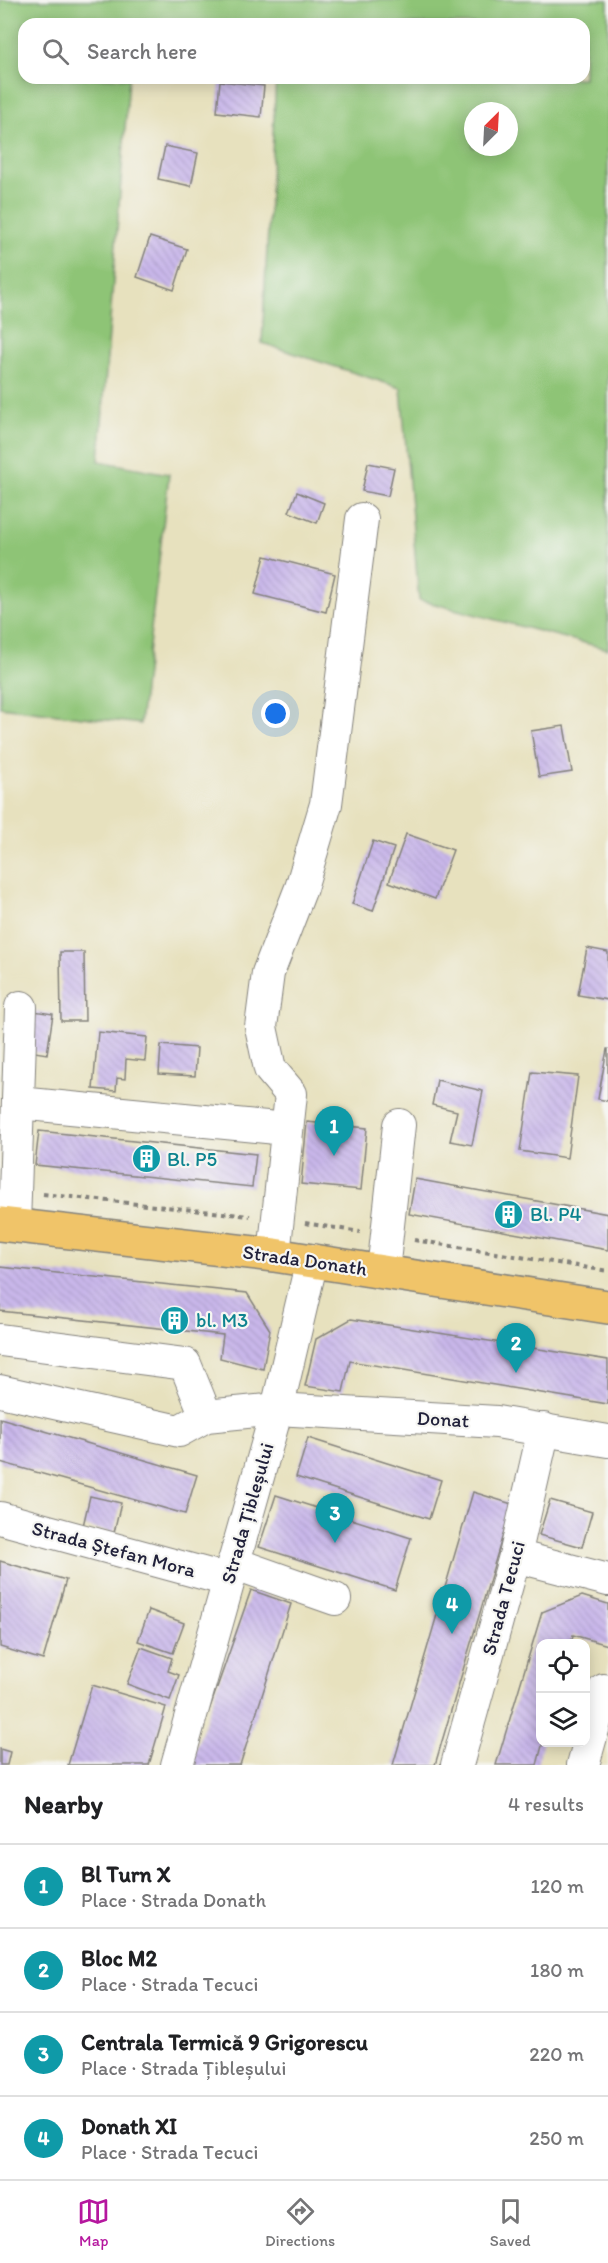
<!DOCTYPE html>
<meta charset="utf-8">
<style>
:root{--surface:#fff;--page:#f2f2f2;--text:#202124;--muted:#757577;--line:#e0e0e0;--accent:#b5179e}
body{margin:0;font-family:Itim,sans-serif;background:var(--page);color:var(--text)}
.controls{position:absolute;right:18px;bottom:18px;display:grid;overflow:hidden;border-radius:12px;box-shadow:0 3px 15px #0003}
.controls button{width:54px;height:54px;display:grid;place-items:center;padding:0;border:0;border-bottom:2px solid var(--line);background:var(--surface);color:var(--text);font:30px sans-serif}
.compass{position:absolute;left:464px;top:102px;width:54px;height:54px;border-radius:50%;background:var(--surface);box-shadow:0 3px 15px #0003;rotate:24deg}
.you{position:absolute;left:276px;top:714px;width:21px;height:21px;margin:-15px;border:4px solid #fff;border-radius:50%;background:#1a73e8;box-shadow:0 0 0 9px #1a73e833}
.badge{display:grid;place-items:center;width:39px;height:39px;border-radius:50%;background:var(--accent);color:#fff;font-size:20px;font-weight:700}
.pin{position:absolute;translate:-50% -50px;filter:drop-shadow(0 2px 3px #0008)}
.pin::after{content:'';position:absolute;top:32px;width:21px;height:18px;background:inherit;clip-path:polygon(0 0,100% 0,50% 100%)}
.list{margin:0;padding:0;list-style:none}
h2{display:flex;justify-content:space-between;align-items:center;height:78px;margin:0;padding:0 24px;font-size:26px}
h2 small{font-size:20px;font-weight:400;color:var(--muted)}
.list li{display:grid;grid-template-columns:39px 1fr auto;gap:18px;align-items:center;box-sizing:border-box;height:84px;padding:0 24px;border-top:2px solid var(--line)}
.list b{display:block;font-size:22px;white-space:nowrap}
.list p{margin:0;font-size:20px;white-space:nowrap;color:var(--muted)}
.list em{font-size:20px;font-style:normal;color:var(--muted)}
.icon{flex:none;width:33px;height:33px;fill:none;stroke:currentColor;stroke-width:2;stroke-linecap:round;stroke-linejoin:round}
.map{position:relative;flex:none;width:608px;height:1765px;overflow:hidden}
.search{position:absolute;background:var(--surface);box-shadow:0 3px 15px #0003;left:18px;right:18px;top:18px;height:66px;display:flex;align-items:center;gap:15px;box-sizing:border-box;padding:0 21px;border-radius:18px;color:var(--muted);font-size:22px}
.sheet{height:414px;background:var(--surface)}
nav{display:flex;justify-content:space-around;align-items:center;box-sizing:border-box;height:84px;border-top:2px solid var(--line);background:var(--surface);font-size:16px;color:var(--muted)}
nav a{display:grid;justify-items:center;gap:3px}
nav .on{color:var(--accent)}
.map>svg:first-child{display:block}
.grass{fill:#8ec476;stroke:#587358;stroke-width:1.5;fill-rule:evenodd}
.building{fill:url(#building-back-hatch)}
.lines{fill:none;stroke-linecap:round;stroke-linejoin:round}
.minor-casing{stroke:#84827c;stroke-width:34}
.major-casing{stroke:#84827c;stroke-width:36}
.path{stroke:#84827c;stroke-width:4;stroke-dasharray:4.5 4.5;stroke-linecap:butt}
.minor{stroke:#fff;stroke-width:32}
.major{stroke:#f0c469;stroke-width:33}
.labels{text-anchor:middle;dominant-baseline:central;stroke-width:4.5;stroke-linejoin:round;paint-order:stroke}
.culture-label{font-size:20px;fill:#0d838f;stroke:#f6f6f2;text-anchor:start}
.street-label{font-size:20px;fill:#22223b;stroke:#f6f6f2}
</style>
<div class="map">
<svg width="608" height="1765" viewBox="0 0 608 1765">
<defs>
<pattern id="building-back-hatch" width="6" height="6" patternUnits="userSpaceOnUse" patternTransform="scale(1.5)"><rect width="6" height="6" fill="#c9b7ea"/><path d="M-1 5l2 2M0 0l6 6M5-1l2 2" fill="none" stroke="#ac9dca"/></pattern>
</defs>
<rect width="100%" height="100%" fill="#f6f6f2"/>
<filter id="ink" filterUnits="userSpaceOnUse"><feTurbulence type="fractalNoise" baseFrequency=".0167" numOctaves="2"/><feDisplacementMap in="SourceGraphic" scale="12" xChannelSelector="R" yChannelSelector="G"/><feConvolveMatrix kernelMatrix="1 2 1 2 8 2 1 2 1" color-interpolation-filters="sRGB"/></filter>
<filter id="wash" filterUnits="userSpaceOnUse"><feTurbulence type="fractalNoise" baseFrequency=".008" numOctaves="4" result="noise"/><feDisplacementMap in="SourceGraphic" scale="24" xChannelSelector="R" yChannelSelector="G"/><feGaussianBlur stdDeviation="1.35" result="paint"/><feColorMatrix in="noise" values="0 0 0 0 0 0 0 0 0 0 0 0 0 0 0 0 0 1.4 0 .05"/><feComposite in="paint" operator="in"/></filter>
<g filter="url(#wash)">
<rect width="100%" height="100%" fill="#e7e1be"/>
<path class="grass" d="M0,0H608V649L419,600L401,388L262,343L276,78H584V24H24V78H129L99,461L169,474L140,724L0,707ZM473,111H509V147H473Z"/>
<g id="blocks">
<g class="building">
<polygon points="220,81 264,86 261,117 217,112"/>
<polygon points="165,146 198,153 191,186 158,179"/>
<polygon points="150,237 187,249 174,290 137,277"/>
<polygon points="368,463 394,468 388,496 362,491"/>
<polygon points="297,492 324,503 317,523 289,512"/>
<polygon points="265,556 335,574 326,612 255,594"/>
<polygon points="564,726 572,772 539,777 531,731"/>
<polygon points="406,834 453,850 435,899 389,882"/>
<polygon points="373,841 394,848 373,911 352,904"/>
<polygon points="587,948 608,952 608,1000 578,995"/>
<polygon points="60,952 84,952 85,1021 61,1021"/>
<polygon points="34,1011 53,1014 47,1054 28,1051"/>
<polygon points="98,1032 147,1037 145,1061 126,1059 125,1079 117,1078 116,1091 93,1089"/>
<polygon points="161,1045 197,1048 195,1076 159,1074"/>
<polygon points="607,1049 608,1049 608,1101 598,1099"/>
<polygon points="532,1072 578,1076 567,1158 520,1151"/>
<polygon points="437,1080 483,1091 472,1145 450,1141 457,1111 432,1105"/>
<polygon points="307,1122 367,1128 361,1190 301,1184"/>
<polygon points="39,1131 256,1154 252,1187 35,1165"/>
<polygon points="415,1179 608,1214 608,1250 409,1214"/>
<polygon points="0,1267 247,1293 270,1330 263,1369 220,1358 223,1335 0,1311"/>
<polygon points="351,1319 608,1360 608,1404 350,1361 343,1392 305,1386 316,1339"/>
<polygon points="0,1418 197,1475 185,1514 0,1462"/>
<polygon points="308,1438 441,1480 429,1519 296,1477"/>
<polygon points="473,1492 512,1504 435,1765 393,1765"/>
<polygon points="276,1495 411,1538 395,1590 259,1547"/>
<polygon points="90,1496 121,1503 114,1533 83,1526"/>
<polygon points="550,1500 592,1512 582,1547 539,1535"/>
<polygon points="0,1561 66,1580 43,1660 0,1647"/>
<polygon points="251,1590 291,1604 240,1765 190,1765"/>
<polygon points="582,1596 608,1604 608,1645 573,1635 571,1644 540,1644 540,1742 543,1742 537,1765 496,1765 542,1612"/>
<polygon points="149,1610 184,1623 173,1653 138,1641"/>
<polygon points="141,1647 172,1658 168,1671 179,1675 170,1700 127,1684"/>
<polygon points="92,1685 166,1707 149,1765 68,1765"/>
<polygon points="0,1749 10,1752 7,1765 0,1765"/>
</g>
</g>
</g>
<g filter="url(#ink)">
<use href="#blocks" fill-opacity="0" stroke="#84827c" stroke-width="1.5"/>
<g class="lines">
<defs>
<g id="minor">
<polyline points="19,1103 287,1129"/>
<polyline points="14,1225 21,1007"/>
<polyline points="274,1255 291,1094 270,1069 261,1027 268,973 301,888 326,804 362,519"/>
<polyline points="383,1271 399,1125"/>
<polyline points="0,1340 185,1364 206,1416"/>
<polyline points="0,1391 179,1431 206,1416 277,1409 497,1422 608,1441"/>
<polyline points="0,1518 228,1580"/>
<polyline points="515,1556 608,1580"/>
<polyline points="233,1563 335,1599"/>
<polyline points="177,1765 277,1409 312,1260"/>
<polyline points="457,1765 515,1556 544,1429"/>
<polyline points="583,1765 604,1690 608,1692"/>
</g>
<polyline id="major" points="0,1224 274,1255 608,1307"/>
</defs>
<use href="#minor" class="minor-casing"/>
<use href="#major" class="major-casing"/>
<g class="path">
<polyline points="43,1194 250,1216"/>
<polyline points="305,1223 360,1232"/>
<polyline points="414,1240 608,1271"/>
</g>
<use href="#minor" class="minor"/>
<use href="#major" class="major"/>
</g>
</g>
<defs>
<symbol id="building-disc" viewBox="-11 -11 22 22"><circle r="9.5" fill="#0f9aa8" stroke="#f6f6f2"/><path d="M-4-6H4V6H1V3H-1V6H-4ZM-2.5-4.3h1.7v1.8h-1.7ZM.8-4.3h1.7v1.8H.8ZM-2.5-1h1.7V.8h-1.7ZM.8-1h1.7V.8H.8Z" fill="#fff"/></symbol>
</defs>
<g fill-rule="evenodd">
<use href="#building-disc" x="130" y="1142" width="33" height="33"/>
<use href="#building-disc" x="492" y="1198" width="33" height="33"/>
<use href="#building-disc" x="158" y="1304" width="33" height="33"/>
</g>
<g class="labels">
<g class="culture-label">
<text x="167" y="1159">Bl. P5</text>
<text x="530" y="1214">Bl. P4</text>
<text x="196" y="1320">bl. M3</text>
</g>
<g class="street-label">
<text transform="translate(305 1260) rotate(8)">Strada Donath</text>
<text transform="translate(443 1419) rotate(3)">Donat</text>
<text transform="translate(247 1513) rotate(-74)">Strada Țibleșului</text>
<text transform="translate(114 1549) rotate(15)">Strada Ștefan Mora</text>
<text transform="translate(503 1598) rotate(-75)">Strada Tecuci</text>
</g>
</g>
</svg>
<div class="controls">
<button><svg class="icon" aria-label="locate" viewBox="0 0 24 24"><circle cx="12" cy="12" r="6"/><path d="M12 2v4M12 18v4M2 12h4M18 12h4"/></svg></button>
<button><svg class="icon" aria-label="layers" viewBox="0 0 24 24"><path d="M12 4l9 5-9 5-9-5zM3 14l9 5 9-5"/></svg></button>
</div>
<svg class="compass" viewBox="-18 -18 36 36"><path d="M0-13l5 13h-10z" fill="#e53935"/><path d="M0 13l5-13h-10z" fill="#757577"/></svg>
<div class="you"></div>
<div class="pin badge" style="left:334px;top:1156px;background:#0f9aa8">1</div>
<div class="pin badge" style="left:516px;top:1373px;background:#0f9aa8">2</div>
<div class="pin badge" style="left:335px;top:1543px;background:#0f9aa8">3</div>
<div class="pin badge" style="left:452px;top:1634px;background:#0f9aa8">4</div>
<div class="search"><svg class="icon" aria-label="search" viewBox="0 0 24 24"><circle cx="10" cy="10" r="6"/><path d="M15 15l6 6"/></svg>Search here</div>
</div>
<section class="sheet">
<h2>Nearby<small>4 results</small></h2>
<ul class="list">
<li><span class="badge" style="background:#0f9aa8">1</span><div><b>Bl Turn X</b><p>Place · Strada Donath</p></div><em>120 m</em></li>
<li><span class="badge" style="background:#0f9aa8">2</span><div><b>Bloc M2</b><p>Place · Strada Tecuci</p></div><em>180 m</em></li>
<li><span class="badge" style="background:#0f9aa8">3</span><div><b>Centrala Termică 9 Grigorescu</b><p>Place · Strada Țibleșului</p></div><em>220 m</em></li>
<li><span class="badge" style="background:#0f9aa8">4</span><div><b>Donath XI</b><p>Place · Strada Tecuci</p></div><em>250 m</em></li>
</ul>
</section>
<nav>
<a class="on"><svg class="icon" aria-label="map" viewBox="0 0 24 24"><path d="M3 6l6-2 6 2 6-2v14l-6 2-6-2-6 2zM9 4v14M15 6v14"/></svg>Map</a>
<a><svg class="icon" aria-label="directions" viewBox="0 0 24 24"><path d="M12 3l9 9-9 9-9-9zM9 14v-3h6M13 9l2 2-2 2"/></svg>Directions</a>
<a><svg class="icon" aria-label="saved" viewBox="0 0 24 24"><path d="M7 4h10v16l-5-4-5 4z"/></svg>Saved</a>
</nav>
